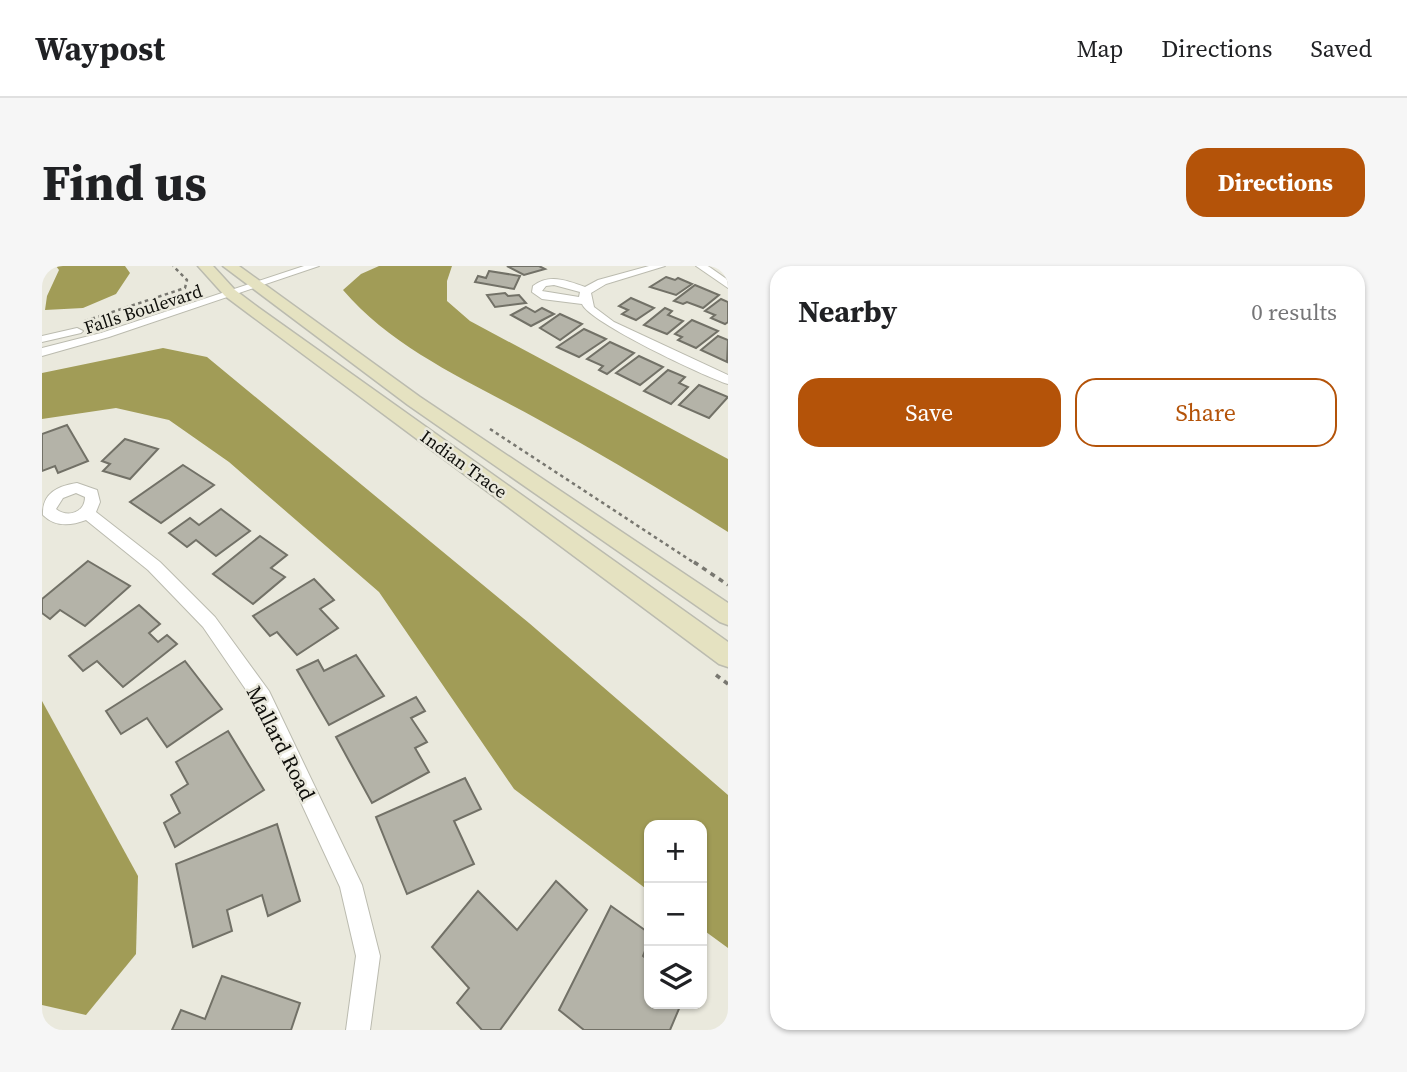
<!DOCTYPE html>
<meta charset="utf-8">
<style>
:root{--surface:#fff;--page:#f6f6f6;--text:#202124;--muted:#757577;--line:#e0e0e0;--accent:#b45309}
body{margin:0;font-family:"Source Serif 4",serif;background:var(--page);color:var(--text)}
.controls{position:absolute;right:21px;bottom:21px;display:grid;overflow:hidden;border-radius:14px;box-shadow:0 2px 5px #0004}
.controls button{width:63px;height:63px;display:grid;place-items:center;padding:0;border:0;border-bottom:2px solid var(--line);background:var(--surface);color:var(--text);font:35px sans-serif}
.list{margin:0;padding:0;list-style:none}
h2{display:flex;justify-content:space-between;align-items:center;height:91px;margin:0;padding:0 28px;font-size:30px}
h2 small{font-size:23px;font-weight:400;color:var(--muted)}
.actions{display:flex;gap:14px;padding:21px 28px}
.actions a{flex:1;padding:16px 0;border:2px solid var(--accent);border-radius:21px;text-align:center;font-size:24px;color:var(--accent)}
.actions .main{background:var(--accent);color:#fff}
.icon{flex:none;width:38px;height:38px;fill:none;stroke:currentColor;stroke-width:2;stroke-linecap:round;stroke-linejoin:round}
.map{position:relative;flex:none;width:686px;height:764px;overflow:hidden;border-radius:21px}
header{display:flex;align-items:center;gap:42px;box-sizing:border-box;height:98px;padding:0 35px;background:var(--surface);border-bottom:2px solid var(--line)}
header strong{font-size:33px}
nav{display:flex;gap:38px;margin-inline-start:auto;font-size:24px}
.intro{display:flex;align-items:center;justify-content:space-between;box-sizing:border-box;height:168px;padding:0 42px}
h1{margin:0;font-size:49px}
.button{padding:18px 32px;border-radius:21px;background:var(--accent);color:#fff;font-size:24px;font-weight:700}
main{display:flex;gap:42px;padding:0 42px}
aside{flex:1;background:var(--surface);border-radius:21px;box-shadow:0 2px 5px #0004}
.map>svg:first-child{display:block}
.water{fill:#a19c57}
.building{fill:#b4b3a8;stroke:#727167;stroke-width:2}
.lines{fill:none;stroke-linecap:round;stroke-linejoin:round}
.minor-casing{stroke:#bbbbaf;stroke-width:2}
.secondary-casing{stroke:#bbbbaf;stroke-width:3}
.path-far1{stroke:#787770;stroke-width:2.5;stroke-dasharray:3.5 3.5;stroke-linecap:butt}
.path{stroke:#787770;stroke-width:3.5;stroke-dasharray:5 5;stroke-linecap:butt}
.minor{fill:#fff;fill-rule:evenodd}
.secondary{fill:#e5e2c1;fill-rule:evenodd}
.labels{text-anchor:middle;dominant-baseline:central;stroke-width:5;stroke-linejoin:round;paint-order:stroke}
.far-street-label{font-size:18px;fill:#0e0e0a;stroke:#eae9dd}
.street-label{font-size:21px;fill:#0e0e0a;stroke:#eae9dd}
</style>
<header>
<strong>Waypost</strong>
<nav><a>Map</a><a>Directions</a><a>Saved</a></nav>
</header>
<div class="intro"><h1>Find us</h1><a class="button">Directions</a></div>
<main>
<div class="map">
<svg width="686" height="764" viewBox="0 0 686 764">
<rect width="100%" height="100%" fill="#eae9dd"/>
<g class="water">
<polygon points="14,0 83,0 88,7 74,28 41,42 3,44 5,30 17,4"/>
<path d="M337,0H410L405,15V35L428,55L686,193V266C624,227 563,190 499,155C431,117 352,84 301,24L319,8Z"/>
<polygon points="121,82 165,91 487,357 686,529 686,682 660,663 660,559 607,559 607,625 472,523 337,326 187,196 127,154 74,142 0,153 0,107"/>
<polygon points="0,435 96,610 94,688 44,749 0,739"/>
</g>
<g class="building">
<polygon points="465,0 497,0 503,3 482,9"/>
<polygon points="447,5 478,10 472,23 433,16 436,10 444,12"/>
<polygon points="624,11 633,14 636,12 650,18 634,29 608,21"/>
<polygon points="653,19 677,29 661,42 645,36 641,38 632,35"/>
<polygon points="463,27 466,30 477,29 484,37 453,41 445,29"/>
<polygon points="589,32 612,42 594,54 580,48 586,44 577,40"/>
<polygon points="679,33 686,36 686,56 683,58 669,52 673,49 663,45"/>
<polygon points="484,41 493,46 500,42 512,48 489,60 469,49"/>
<polygon points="623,42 630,45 626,49 641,55 625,68 602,59"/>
<polygon points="518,48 540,58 518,74 498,62"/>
<polygon points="650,54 676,65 654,82 636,74 640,71 633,68"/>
<polygon points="542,63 564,73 537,91 515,81"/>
<polygon points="676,70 686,74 685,96 659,84"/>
<polygon points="568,76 592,87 565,108 557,104 561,100 545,93"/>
<polygon points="597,90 621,101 598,119 574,107"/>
<polygon points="626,104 643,111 637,117 646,121 629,138 602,125"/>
<polygon points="657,119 686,131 667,152 637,139"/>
<polygon points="25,159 46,195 16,207 13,200 0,205 0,168"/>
<polygon points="83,173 116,183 88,213 61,205 68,198 60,195"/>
<polygon points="141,199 172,219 119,257 88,236"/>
<polygon points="179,243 208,265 174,290 154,274 145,281 127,267 148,252 157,259"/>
<polygon points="218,270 245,289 229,302 243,311 211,338 171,308"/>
<polygon points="46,295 88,320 43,360 18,344 8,353 0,347 0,333"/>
<polygon points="272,313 292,334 278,343 296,362 255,389 235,366 228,370 211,350"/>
<polygon points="97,339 118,358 107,367 116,376 125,369 135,378 81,421 55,395 41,405 27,390"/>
<polygon points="314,389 342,430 287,459 255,404 276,394 282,405"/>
<polygon points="143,395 180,443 125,481 105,452 79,468 64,445"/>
<polygon points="374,431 383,445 369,452 385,476 373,482 387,506 330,537 294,471"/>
<polygon points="186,465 222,524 133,581 122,557 138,547 129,529 146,518 134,496"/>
<polygon points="423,512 439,543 412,555 432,598 365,628 334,551"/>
<polygon points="235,558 258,635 226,650 220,629 185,644 190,665 151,681 134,598"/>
<polygon points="514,615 545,644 458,764 440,764 415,737 427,722 390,681 436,625 475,664"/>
<polygon points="569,640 607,667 607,675 601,690 607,695 607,738 639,738 628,764 542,764 517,744"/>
<polygon points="180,710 258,737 249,764 130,764 139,744 163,753"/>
</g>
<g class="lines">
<defs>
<g id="minor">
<polygon points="262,0 277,0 67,71 0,90 0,82 59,67"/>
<path d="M607,0H623L564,18L549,27L552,41L572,56L686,109V118C663,111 547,56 540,38L500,33L490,26L491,20C508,7 526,15 543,21L556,14ZM512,19L538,26L537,31L500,25L504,20Z"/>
<polygon points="654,0 666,0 686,14 686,22"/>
<polygon points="35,62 41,65 39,67 0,76 0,70"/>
<path d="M35,217L55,224L58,236L54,246L118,296L173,351L227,425L320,619L338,690L328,764H304L314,690L298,621L213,437L161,361L106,304L44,254C28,260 13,261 1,249C0,227 16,220 35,217ZM34,227L43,231C43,247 25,252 14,243L21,232Z"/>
</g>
<g id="secondary">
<polygon points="156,0 171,0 193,24 217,42 686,376 686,401 677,398 207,48 183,30"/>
<polygon points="181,0 197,0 378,131 686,337 686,359 678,356 366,139"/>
</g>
</defs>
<use href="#minor" class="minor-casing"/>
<use href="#secondary" class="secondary-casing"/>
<g class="path-far1">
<polyline points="43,55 143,22 145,14 131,0"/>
<polyline points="448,163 654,298"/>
</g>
<g class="path">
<polyline points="652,296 686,319"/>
<polyline points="674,409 686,418"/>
</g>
<use href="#minor" class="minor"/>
<use href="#secondary" class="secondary"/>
</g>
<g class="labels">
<g class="far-street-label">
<text transform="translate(101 43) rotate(-18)">Falls Boulevard</text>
<text transform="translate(422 198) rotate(36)">Indian Trace</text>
</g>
<g class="street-label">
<text transform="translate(239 477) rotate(63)">Mallard Road</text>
</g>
</g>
</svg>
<div class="controls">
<button>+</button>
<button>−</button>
<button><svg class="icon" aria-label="layers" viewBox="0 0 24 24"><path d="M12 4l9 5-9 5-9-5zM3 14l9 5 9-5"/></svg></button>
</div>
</div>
<aside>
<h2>Nearby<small>0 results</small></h2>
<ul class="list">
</ul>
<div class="actions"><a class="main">Save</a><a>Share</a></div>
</aside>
</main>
